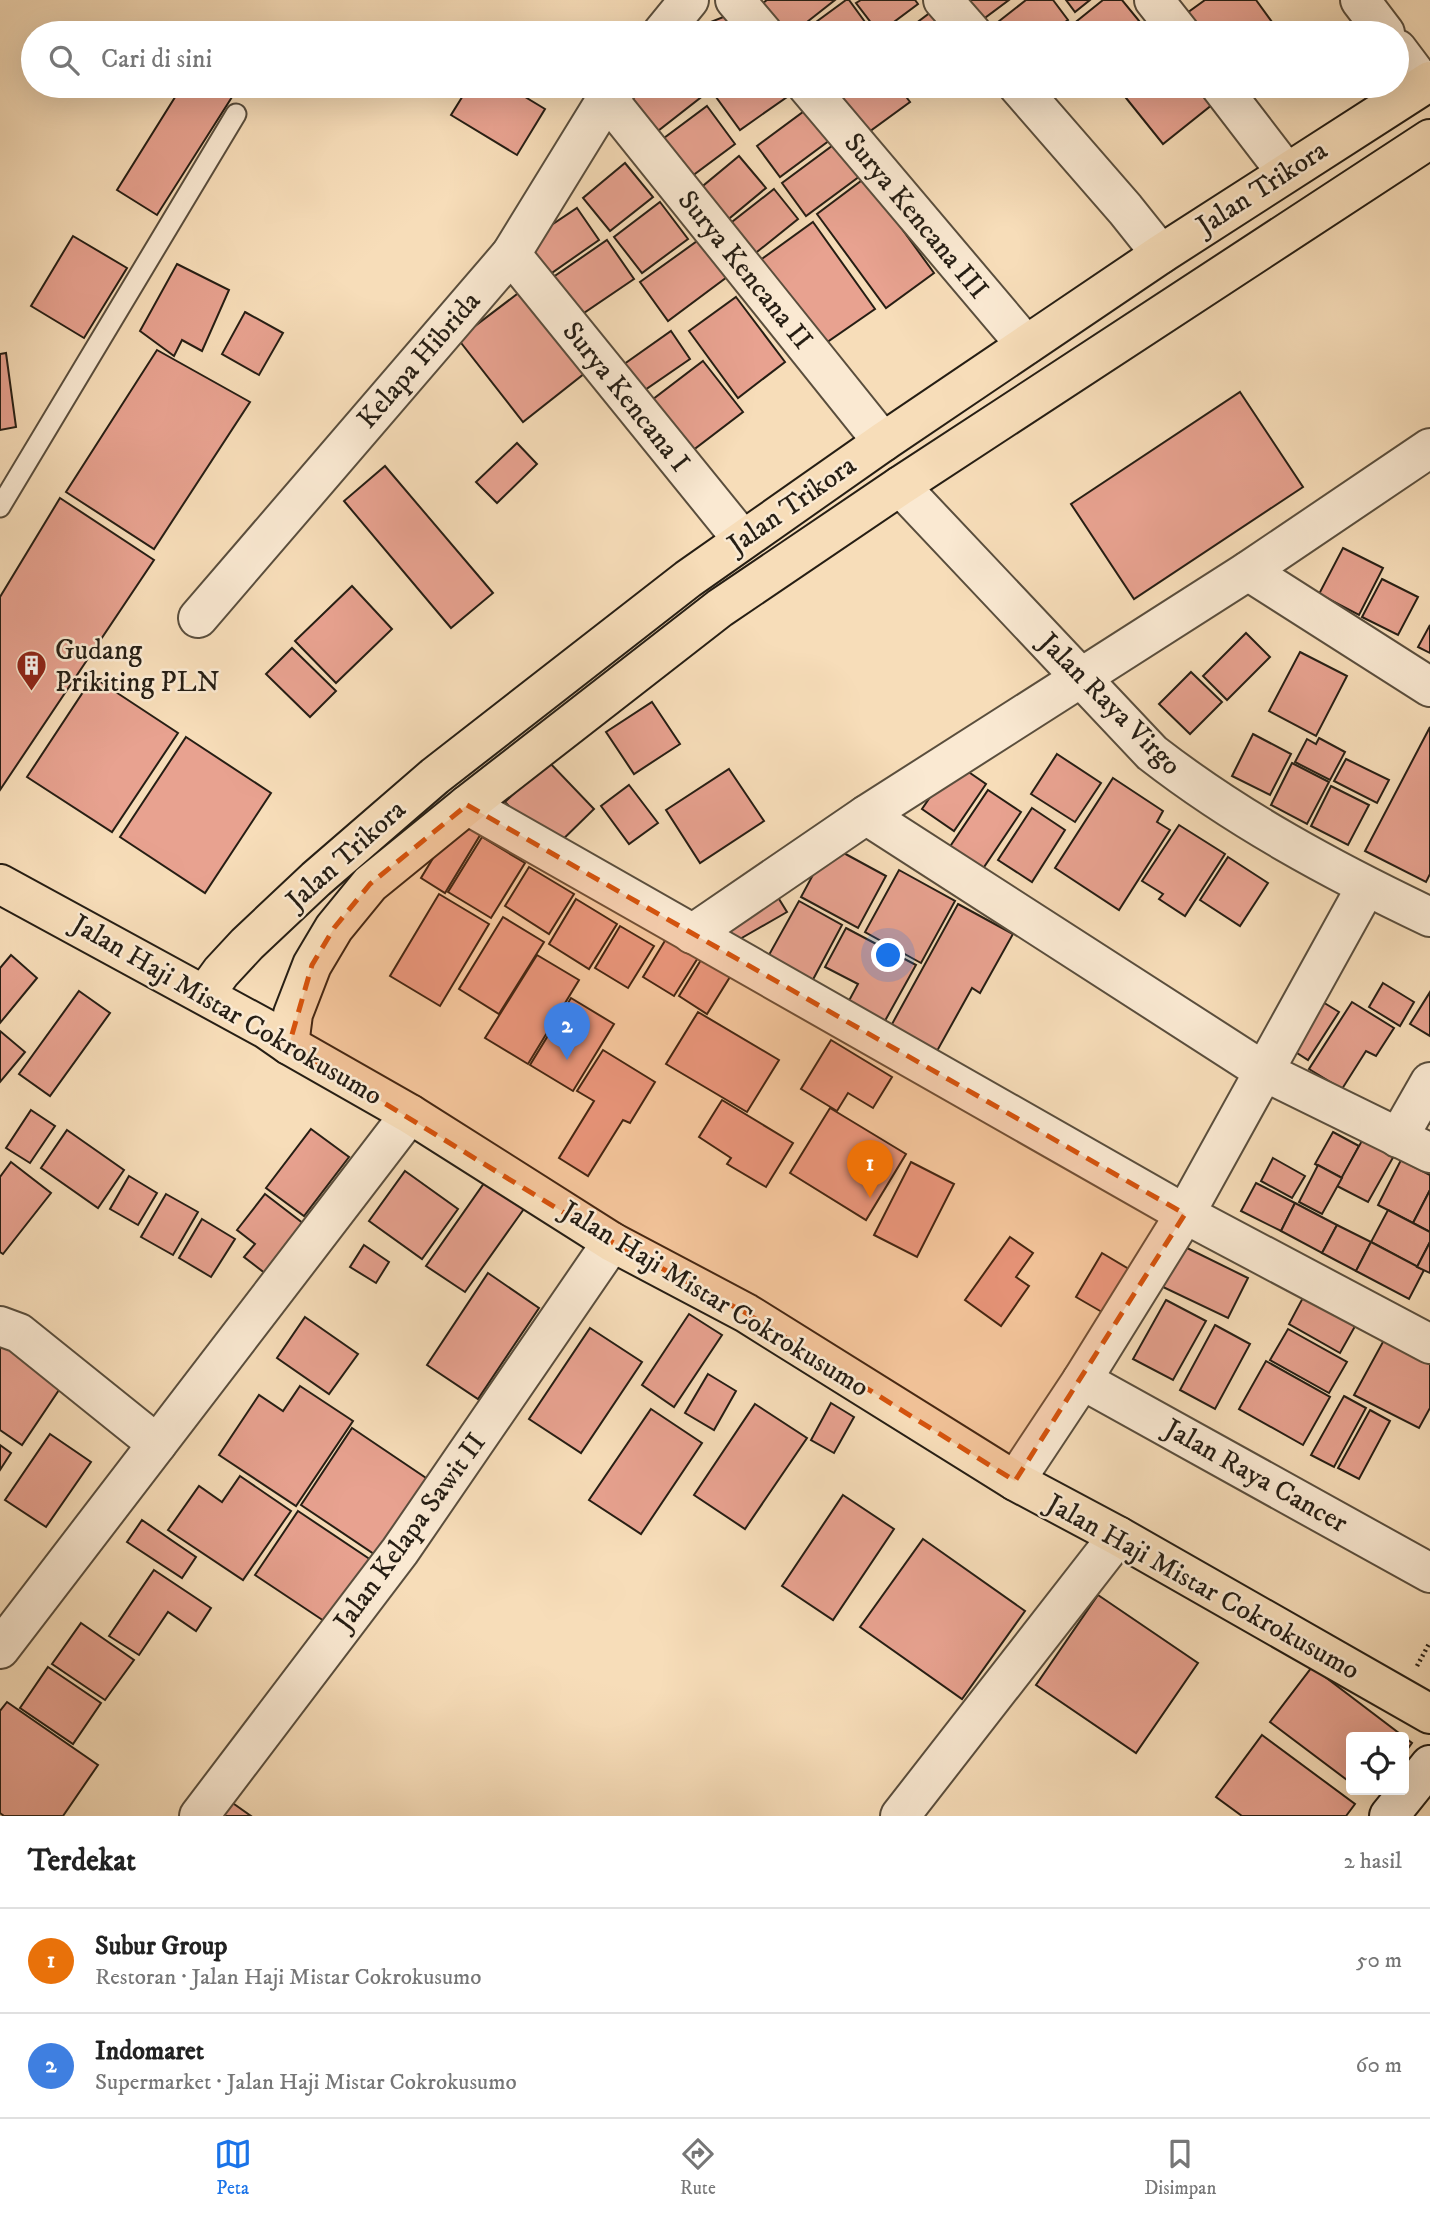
<!DOCTYPE html>
<html lang="id">
<meta charset="utf-8">
<style>
:root{--surface:#fff;--page:#f2f2f2;--text:#222;--muted:#767676;--line:#e0e0e0;--accent:#1a73e8}
body{margin:0;font-family:"IM FELL DW Pica",serif;background:var(--page);color:var(--text)}
.controls{position:absolute;right:21px;bottom:21px;display:grid;overflow:hidden;border-radius:7px;box-shadow:0 7px 28px #0002}
.controls button{width:63px;height:63px;display:grid;place-items:center;padding:0;border:0;border-bottom:2px solid var(--line);background:var(--surface);color:var(--text);font:35px sans-serif}
.you{position:absolute;left:889px;top:956px;width:24px;height:24px;margin:-18px;border:5px solid #fff;border-radius:50%;background:#1a73e8;box-shadow:0 0 0 10px #1a73e833}
.badge{display:grid;place-items:center;width:46px;height:46px;border-radius:50%;background:var(--accent);color:#fff;font-size:23px;font-weight:700}
.pin{position:absolute;translate:-50% -58px;filter:drop-shadow(0 2px 4px #0008)}
.pin::after{content:'';position:absolute;top:37px;width:24px;height:21px;background:inherit;clip-path:polygon(0 0,100% 0,50% 100%)}
.list{margin:0;padding:0;list-style:none}
h2{display:flex;justify-content:space-between;align-items:center;height:91px;margin:0;padding:0 28px;font-size:30px}
h2 small{font-size:23px;font-weight:400;color:var(--muted)}
.list li{display:grid;grid-template-columns:46px 1fr auto;gap:21px;align-items:center;box-sizing:border-box;height:105px;padding:0 28px;border-top:2px solid var(--line)}
.list b{display:block;font-size:26px;white-space:nowrap}
.list p{margin:0;font-size:23px;white-space:nowrap;color:var(--muted)}
.list em{font-size:23px;font-style:normal;color:var(--muted)}
.icon{flex:none;width:38px;height:38px;fill:none;stroke:currentColor;stroke-width:2;stroke-linecap:round;stroke-linejoin:round}
.map{position:relative;flex:none;width:1430px;height:1816px;overflow:hidden}
.search{position:absolute;background:var(--surface);box-shadow:0 7px 28px #0002;left:21px;right:21px;top:21px;height:77px;display:flex;align-items:center;gap:18px;box-sizing:border-box;padding:0 24px;border-radius:38px;color:var(--muted);font-size:26px}
.sheet{height:301px;background:var(--surface)}
nav{display:flex;justify-content:space-around;align-items:center;box-sizing:border-box;height:98px;border-top:2px solid var(--line);background:var(--surface);font-size:19px;color:var(--muted)}
nav a{display:grid;justify-items:center;gap:4px}
nav .on{color:var(--accent)}
.map>svg:first-child{display:block}
.building{fill:#e8a290;stroke:#261e14;stroke-width:2}
.lines{fill:none;stroke-linecap:round;stroke-linejoin:round}
.lane-casing{stroke:#5a4e3d;stroke-width:23}
.street-casing{stroke:#5a4e3d;stroke-width:42}
.secondary-casing{stroke:#261e14;stroke-width:42}
.primary-casing{stroke:#261e14;stroke-width:42}
.path{stroke:#261e14;stroke-width:4.5;stroke-dasharray:2 3.5;stroke-linecap:butt}
.lane{stroke:#fae9d2;stroke-width:19}
.street{stroke:#fae9d2;stroke-width:38}
.secondary{stroke:#fae9d2;stroke-width:38}
.primary{stroke:#f7ddb9;stroke-width:38}
.marked{fill:#d5530d;fill-opacity:0.2;stroke:#d5530d;stroke-width:5;stroke-dasharray:14 9;stroke-linejoin:round}
.labels{text-anchor:middle;dominant-baseline:central;stroke-width:5;stroke-linejoin:round;paint-order:stroke}
.street-label{font-size:28px;fill:#261e14;stroke:#fae9d2}
.poi-label{font-size:28px;fill:#261e14;stroke:#fae9d2;text-anchor:start}
</style>
<div class="map">
<svg width="1430" height="1816" viewBox="0 0 1430 1816">
<rect width="100%" height="100%" fill="#f7ddb9"/>
<filter id="stains"><feTurbulence type="fractalNoise" baseFrequency=".00286" numOctaves="4"/><feColorMatrix values="0 0 0 0 .2 0 0 0 0 .09 0 0 0 0 .02 0 0 0 .5 -.17"/></filter>
<radialGradient id="worn" r=".72"><stop offset=".6" stop-color="#630" stop-opacity="0"/><stop offset="1" stop-color="#630" stop-opacity=".3"/></radialGradient>
<g class="building">
<polygon points="767,0 835,0 793,33 780,33 759,6"/>
<polygon points="846,0 849,0 873,33 801,33"/>
<polygon points="861,0 915,0 918,4 879,33 856,3"/>
<polygon points="961,0 1009,0 978,23"/>
<polygon points="1026,0 1053,0 1068,20 1049,33 984,33"/>
<polygon points="1066,0 1090,0 1075,12"/>
<polygon points="1103,0 1122,0 1149,33 1062,33"/>
<polygon points="1205,0 1256,0 1280,33 1201,33 1187,13"/>
<polygon points="935,9 953,33 903,33"/>
<polygon points="736,12 745,33 686,33 685,32"/>
<polygon points="182,86 239,86 157,215 117,190"/>
<polygon points="469,86 507,86 545,109 517,155 451,115"/>
<polygon points="634,86 705,86 709,91 654,134 622,94"/>
<polygon points="732,86 778,86 787,97 740,130 716,97"/>
<polygon points="825,86 898,86 910,102 862,137"/>
<polygon points="1120,86 1199,86 1213,104 1163,144 1118,88"/>
<polygon points="707,106 735,144 684,182 656,144"/>
<polygon points="807,109 830,140 780,177 757,146"/>
<polygon points="836,143 860,176 806,216 782,183"/>
<polygon points="739,156 766,188 719,227 692,195"/>
<polygon points="625,163 653,197 610,231 583,198"/>
<polygon points="865,178 934,273 886,308 817,214"/>
<polygon points="774,189 798,219 747,260 723,229"/>
<polygon points="660,202 688,239 642,273 614,237"/>
<polygon points="577,208 599,240 546,277 523,244"/>
<polygon points="813,222 875,309 820,347 759,261"/>
<polygon points="73,236 127,268 84,338 31,306"/>
<polygon points="700,239 727,277 668,321 640,282"/>
<polygon points="607,240 634,279 572,321 546,282"/>
<polygon points="177,264 229,290 202,351 182,340 174,356 140,331"/>
<polygon points="521,291 585,373 523,422 458,339"/>
<polygon points="736,297 785,362 738,398 689,331"/>
<polygon points="245,312 283,333 259,375 222,354"/>
<polygon points="671,331 690,359 639,394 620,367"/>
<polygon points="157,350 250,402 154,549 66,492"/>
<polygon points="6,353 16,427 0,430 0,354"/>
<polygon points="703,361 743,412 688,454 648,403"/>
<polygon points="1240,392 1303,487 1134,599 1071,504"/>
<polygon points="517,443 537,464 497,503 476,482"/>
<polygon points="385,466 493,593 451,628 344,501"/>
<polygon points="60,498 154,560 0,790 0,597"/>
<polygon points="1343,548 1383,568 1359,615 1319,594"/>
<polygon points="1382,579 1418,597 1398,635 1362,617"/>
<polygon points="352,586 392,629 336,683 295,641"/>
<polygon points="1430,625 1430,653 1418,647"/>
<polygon points="1246,633 1270,657 1227,700 1203,676"/>
<polygon points="292,648 336,691 310,717 266,674"/>
<polygon points="1300,652 1347,676 1316,736 1269,711"/>
<polygon points="1191,672 1222,702 1190,734 1159,704"/>
<polygon points="93,677 178,733 112,832 27,777"/>
<polygon points="652,702 680,744 634,774 606,732"/>
<polygon points="1430,727 1430,874 1426,882 1365,851"/>
<polygon points="1253,734 1291,754 1270,795 1232,776"/>
<polygon points="186,737 271,793 205,893 120,837"/>
<polygon points="1319,738 1345,752 1330,780 1295,762 1307,739 1316,744"/>
<polygon points="1057,754 1101,783 1075,822 1031,794"/>
<polygon points="1346,759 1389,780 1377,803 1334,781"/>
<polygon points="548,761 594,809 552,850 505,802"/>
<polygon points="954,762 986,784 954,831 922,809"/>
<polygon points="1292,763 1329,782 1307,824 1271,805"/>
<polygon points="729,769 764,821 700,863 666,810"/>
<polygon points="1113,778 1163,811 1157,822 1170,830 1119,910 1055,868"/>
<polygon points="629,785 658,823 629,844 601,806"/>
<polygon points="1331,786 1369,805 1348,845 1311,826"/>
<polygon points="988,790 1021,812 978,876 945,854"/>
<polygon points="1032,808 1065,830 1032,882 998,860"/>
<polygon points="458,817 482,832 445,893 421,878"/>
<polygon points="1179,825 1225,854 1185,916 1159,899 1163,894 1142,881"/>
<polygon points="482,837 525,863 491,918 448,892"/>
<polygon points="829,845 886,876 858,928 801,897"/>
<polygon points="1228,857 1268,883 1240,926 1200,900"/>
<polygon points="529,867 574,894 549,934 505,906"/>
<polygon points="899,870 955,901 921,963 865,932"/>
<polygon points="771,886 787,912 733,943 718,917"/>
<polygon points="439,894 489,924 440,1006 390,976"/>
<polygon points="576,899 617,924 589,969 549,944"/>
<polygon points="799,901 842,925 809,987 765,962"/>
<polygon points="958,904 1013,934 980,993 972,988 932,1060 886,1035"/>
<polygon points="503,917 544,942 499,1014 459,989"/>
<polygon points="620,926 654,946 628,988 595,968"/>
<polygon points="846,928 916,965 881,1028 845,1008 858,984 825,967"/>
<polygon points="669,934 701,953 674,996 643,977"/>
<polygon points="11,955 37,978 0,1023 0,968"/>
<polygon points="537,955 579,980 528,1064 485,1038"/>
<polygon points="704,955 733,972 707,1014 679,996"/>
<polygon points="1383,983 1414,1002 1400,1026 1369,1007"/>
<polygon points="79,991 110,1013 50,1096 19,1074"/>
<polygon points="1430,992 1430,1036 1410,1024"/>
<polygon points="1313,996 1339,1012 1308,1060 1283,1044"/>
<polygon points="571,998 614,1024 573,1091 530,1065"/>
<polygon points="1352,1002 1394,1028 1376,1056 1366,1051 1342,1089 1309,1069"/>
<polygon points="698,1012 779,1060 747,1112 666,1064"/>
<polygon points="0,1031 25,1052 0,1082"/>
<polygon points="831,1040 892,1077 873,1108 848,1093 837,1111 801,1089"/>
<polygon points="603,1050 655,1082 630,1123 623,1120 588,1176 559,1158 594,1101 577,1091"/>
<polygon points="722,1100 793,1143 766,1187 727,1164 731,1158 699,1137"/>
<polygon points="830,1108 906,1154 866,1220 790,1173"/>
<polygon points="31,1110 55,1126 30,1163 6,1148"/>
<polygon points="311,1129 349,1157 304,1216 266,1188"/>
<polygon points="67,1130 124,1170 98,1208 41,1168"/>
<polygon points="1333,1132 1359,1146 1342,1178 1315,1164"/>
<polygon points="1364,1137 1395,1154 1368,1202 1337,1186"/>
<polygon points="1273,1158 1305,1176 1292,1198 1261,1181"/>
<polygon points="1401,1160 1430,1175 1430,1190 1413,1223 1378,1205"/>
<polygon points="11,1162 51,1193 3,1254 0,1252 0,1177"/>
<polygon points="911,1162 954,1184 917,1257 874,1235"/>
<polygon points="1318,1165 1342,1178 1322,1214 1299,1202"/>
<polygon points="405,1171 458,1209 422,1259 369,1221"/>
<polygon points="129,1176 157,1193 138,1225 110,1209"/>
<polygon points="487,1179 526,1206 465,1292 426,1266"/>
<polygon points="1256,1183 1295,1203 1281,1231 1241,1211"/>
<polygon points="1430,1190 1430,1232 1413,1223"/>
<polygon points="166,1194 198,1212 173,1255 141,1237"/>
<polygon points="265,1194 304,1224 266,1274 244,1257 255,1244 237,1230"/>
<polygon points="1295,1203 1337,1225 1322,1253 1281,1231"/>
<polygon points="1388,1210 1430,1232 1430,1242 1417,1267 1371,1242"/>
<polygon points="202,1219 235,1239 211,1277 179,1258"/>
<polygon points="1337,1225 1371,1242 1356,1271 1322,1253"/>
<polygon points="1010,1237 1033,1253 1016,1277 1029,1286 1001,1326 965,1300"/>
<polygon points="1371,1242 1424,1270 1409,1299 1356,1271"/>
<polygon points="1430,1242 1430,1273 1417,1267"/>
<polygon points="364,1245 389,1262 376,1283 350,1267"/>
<polygon points="1183,1246 1248,1278 1228,1318 1163,1287"/>
<polygon points="1102,1253 1139,1275 1114,1319 1076,1297"/>
<polygon points="488,1273 539,1308 478,1399 427,1365"/>
<polygon points="1306,1292 1358,1321 1340,1353 1289,1324"/>
<polygon points="1166,1300 1206,1321 1173,1380 1133,1359"/>
<polygon points="689,1314 722,1335 674,1407 642,1385"/>
<polygon points="305,1317 358,1354 329,1394 277,1358"/>
<polygon points="1215,1325 1250,1344 1215,1409 1180,1390"/>
<polygon points="590,1328 642,1362 581,1453 529,1419"/>
<polygon points="1288,1329 1347,1362 1329,1393 1270,1360"/>
<polygon points="0,1336 65,1381 22,1445 0,1430"/>
<polygon points="1384,1340 1430,1364 1430,1408 1419,1428 1354,1395"/>
<polygon points="1266,1361 1330,1397 1303,1445 1239,1409"/>
<polygon points="708,1374 736,1391 714,1430 685,1413"/>
<polygon points="300,1386 353,1421 296,1506 219,1455 259,1395 283,1411"/>
<polygon points="1344,1396 1366,1408 1334,1467 1311,1455"/>
<polygon points="831,1403 854,1417 834,1453 811,1440"/>
<polygon points="755,1404 807,1438 745,1529 694,1495"/>
<polygon points="651,1409 702,1443 641,1534 589,1500"/>
<polygon points="1370,1410 1390,1421 1359,1479 1338,1468"/>
<polygon points="352,1428 432,1482 380,1558 301,1505"/>
<polygon points="50,1434 91,1462 46,1527 5,1500"/>
<polygon points="0,1445 11,1453 0,1470"/>
<polygon points="240,1476 291,1511 243,1580 168,1530 199,1486 222,1502"/>
<polygon points="843,1495 894,1529 833,1620 782,1586"/>
<polygon points="298,1511 377,1564 333,1627 255,1575"/>
<polygon points="142,1520 196,1557 182,1578 127,1542"/>
<polygon points="923,1539 1025,1611 962,1699 860,1627"/>
<polygon points="154,1570 211,1608 196,1631 168,1612 139,1655 109,1636"/>
<polygon points="1098,1595 1198,1663 1136,1753 1036,1685"/>
<polygon points="81,1623 134,1660 105,1700 52,1664"/>
<polygon points="48,1667 101,1703 73,1744 20,1708"/>
<polygon points="1312,1667 1412,1743 1404,1754 1404,1737 1351,1737 1351,1783 1270,1722"/>
<polygon points="7,1702 98,1765 63,1816 4,1816 0,1813 0,1711"/>
<polygon points="1262,1735 1355,1804 1346,1816 1242,1816 1216,1797"/>
<polygon points="227,1799 251,1816 214,1816"/>
</g>
<g class="lines">
<defs>
<polyline id="lane" points="0,507 236,114"/>
<g id="street">
<polyline points="735,0 763,33"/>
<polyline points="943,0 972,33"/>
<polyline points="1154,0 1180,33"/>
<polyline points="1360,0 1385,33"/>
<polyline points="662,33 689,0"/>
<polyline points="1397,49 1424,85"/>
<polyline points="807,86 1026,345"/>
<polyline points="1018,86 1125,209 1161,254"/>
<polyline points="1220,86 1286,172"/>
<polyline points="607,98 883,442"/>
<polyline points="511,254 742,539"/>
<path d="M900,486L1152,753C1237,819 1333,871 1430,917"/>
<polyline points="1248,571 1430,687"/>
<polyline points="198,618 511,254 607,98 618,86"/>
<polyline points="467,805 1185,1214 1430,1344"/>
<polyline points="866,815 1265,1072 1430,1153"/>
<polyline points="692,934 866,815 1248,571 1430,448"/>
<polyline points="1398,1138 1430,1082"/>
<polyline points="0,1326 19,1333 157,1444"/>
<polyline points="1082,1380 1430,1573"/>
<polyline points="1015,1481 1082,1380 1185,1214 1366,887"/>
<polyline points="0,1649 410,1114"/>
<polyline points="199,1816 400,1551 612,1242"/>
<polyline points="900,1816 1118,1536"/>
</g>
<polyline id="secondary" points="1389,1816 1430,1765"/>
<g id="primary">
<polyline points="0,884 266,1029 289,1045 410,1114 612,1242 746,1313 1015,1481 1118,1536 1430,1714"/>
<polyline points="205,994 221,972 247,944 316,879 435,776 688,579 883,442 1161,254 1430,81"/>
<polyline points="289,1045 293,1014 312,965 334,928 370,884 467,805 720,608 900,486 1430,139"/>
</g>
</defs>
<use href="#lane" class="lane-casing"/>
<use href="#street" class="street-casing"/>
<use href="#secondary" class="secondary-casing"/>
<use href="#primary" class="primary-casing"/>
<polyline class="path" points="1417,1666 1430,1642"/>
<use href="#lane" class="lane"/>
<use href="#street" class="street"/>
<use href="#secondary" class="secondary"/>
<use href="#primary" class="primary"/>
</g>
<path class="marked" d="M467,805L1185,1214L1015,1481L746,1313L612,1242L289,1045L312,965L334,928L370,884Z"/>
<defs>
<symbol id="building-pin" viewBox="-11 -11 22 30"><path d="M0 17L-7.5 6A9.5 9.5 0 1 1 7.5 6Z" fill="#8f2418" stroke="#fae9d2"/><path d="M-4-6H4V6H1V3H-1V6H-4ZM-2.5-4.3h1.7v1.8h-1.7ZM.8-4.3h1.7v1.8H.8ZM-2.5-1h1.7V.8h-1.7ZM.8-1h1.7V.8H.8Z" fill="#fff"/></symbol>
</defs>
<g fill-rule="evenodd">
<use href="#building-pin" x="14" y="648" width="35" height="47"/>
</g>
<g class="labels">
<g class="street-label">
<text transform="translate(1262 188) rotate(-33)">Jalan Trikora</text>
<text transform="translate(916 216) rotate(50)">Surya Kencana III</text>
<text transform="translate(745 270) rotate(51)">Surya Kencana II</text>
<text transform="translate(419 360) rotate(-49)">Kelapa Hibrida</text>
<text transform="translate(626 397) rotate(51)">Surya Kencana I</text>
<text transform="translate(792 505) rotate(-35)">Jalan Trikora</text>
<text transform="translate(1110 704) rotate(45)">Jalan Raya Virgo</text>
<text transform="translate(346 855) rotate(-42)">Jalan Trikora</text>
<text transform="translate(227 1010) rotate(30)">Jalan Haji Mistar Cokrokusumo</text>
<text transform="translate(715 1299) rotate(31)">Jalan Haji Mistar Cokrokusumo</text>
<text transform="translate(1256 1476) rotate(29)">Jalan Raya Cancer</text>
<text transform="translate(410 1532) rotate(-54)">Jalan Kelapa Sawit II</text>
<text transform="translate(1203 1587) rotate(29)">Jalan Haji Mistar Cokrokusumo</text>
</g>
<g class="poi-label">
<text x="55" y="650">Gudang<tspan x="55" dy="32">Prikiting PLN</tspan></text>
</g>
</g>
<rect width="100%" height="100%" filter="url(#stains)"/>
<rect width="100%" height="100%" fill="url(#worn)"/>
</svg>
<div class="controls">
<button><svg class="icon" aria-label="locate" viewBox="0 0 24 24"><circle cx="12" cy="12" r="6"/><path d="M12 2v4M12 18v4M2 12h4M18 12h4"/></svg></button>
</div>
<div class="you"></div>
<div class="pin badge" style="left:870px;top:1198px;background:#e8710a">1</div>
<div class="pin badge" style="left:567px;top:1060px;background:#3f7fe0">2</div>
<div class="search"><svg class="icon" aria-label="search" viewBox="0 0 24 24"><circle cx="10" cy="10" r="6"/><path d="M15 15l6 6"/></svg>Cari di sini</div>
</div>
<section class="sheet">
<h2>Terdekat<small>2 hasil</small></h2>
<ul class="list">
<li><span class="badge" style="background:#e8710a">1</span><div><b>Subur Group</b><p>Restoran · Jalan Haji Mistar Cokrokusumo</p></div><em>50 m</em></li>
<li><span class="badge" style="background:#3f7fe0">2</span><div><b>Indomaret</b><p>Supermarket · Jalan Haji Mistar Cokrokusumo</p></div><em>60 m</em></li>
</ul>
</section>
<nav>
<a class="on"><svg class="icon" aria-label="map" viewBox="0 0 24 24"><path d="M3 6l6-2 6 2 6-2v14l-6 2-6-2-6 2zM9 4v14M15 6v14"/></svg>Peta</a>
<a><svg class="icon" aria-label="directions" viewBox="0 0 24 24"><path d="M12 3l9 9-9 9-9-9zM9 14v-3h6M13 9l2 2-2 2"/></svg>Rute</a>
<a><svg class="icon" aria-label="saved" viewBox="0 0 24 24"><path d="M7 4h10v16l-5-4-5 4z"/></svg>Disimpan</a>
</nav>
